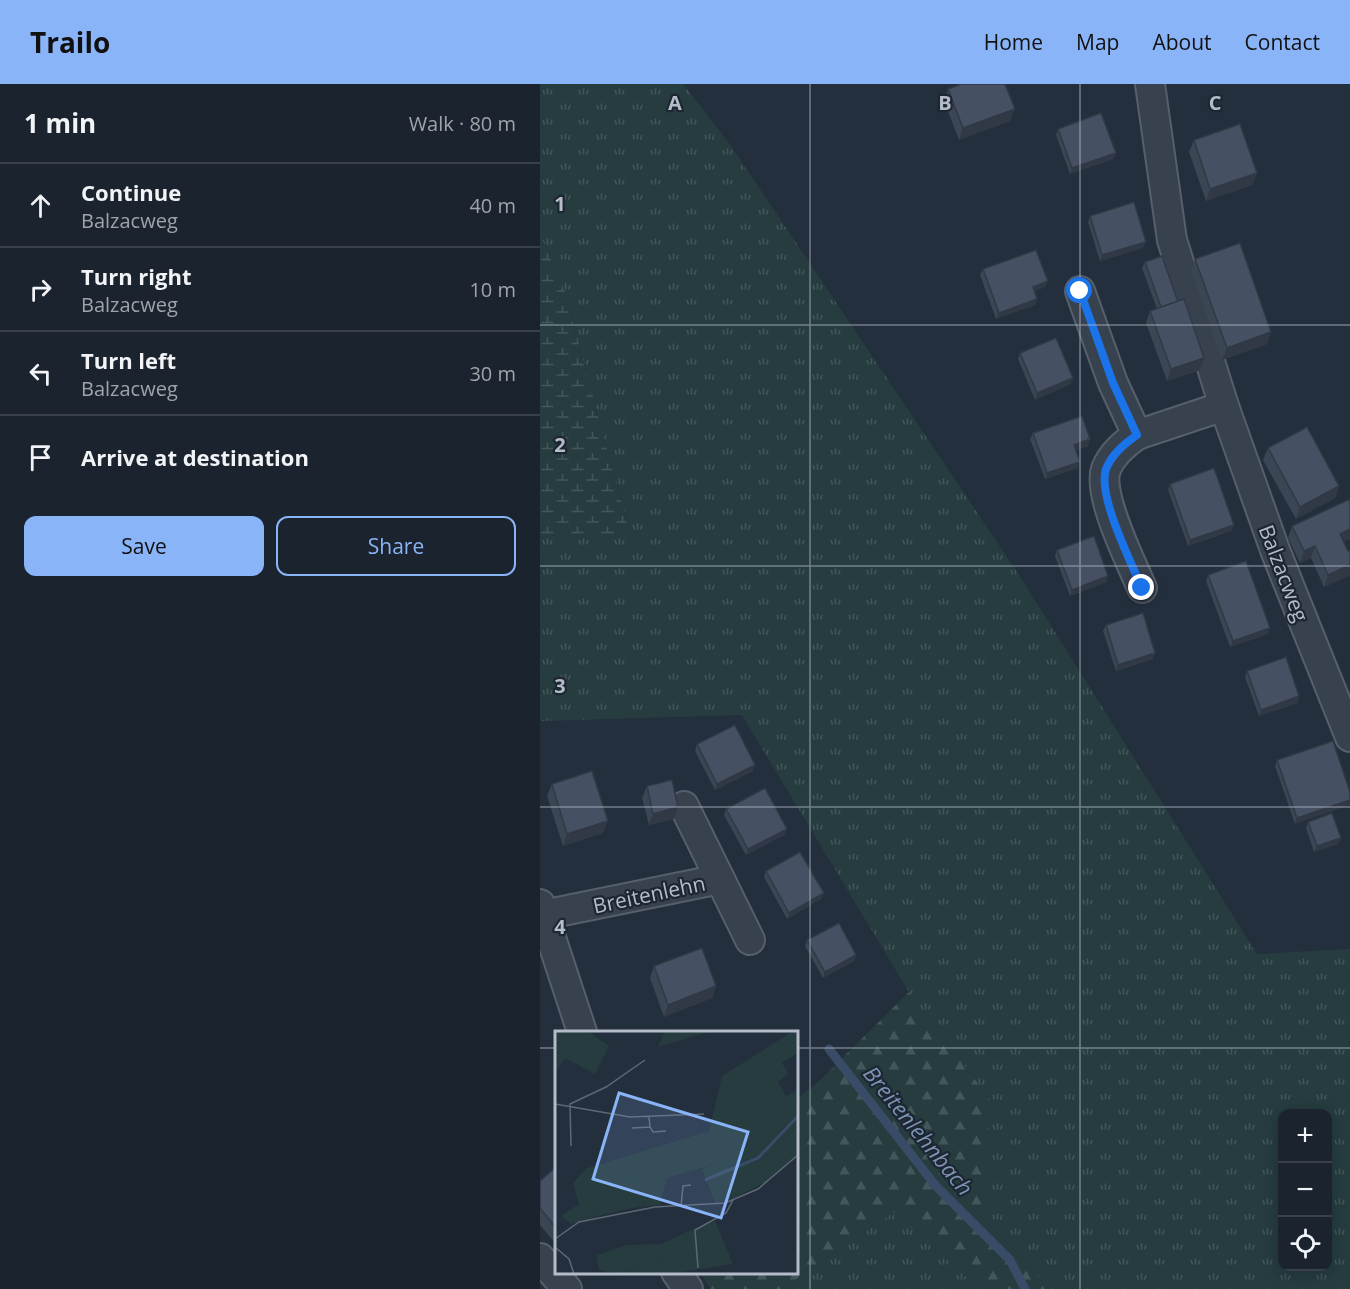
<!DOCTYPE html>
<meta charset="utf-8">
<style>
:root{--surface:#1b232e;--page:#282f3a;--text:#f1f3f6;--muted:#a0a4aa;--line:#39404a;--accent:#8ab4f8}
body{margin:0;font-family:"Open Sans",sans-serif;background:var(--page);color:var(--text)}
.controls{position:absolute;right:18px;bottom:18px;display:grid;overflow:hidden;border-radius:12px;box-shadow:0 3px 15px #0003}
.controls button{width:54px;height:54px;display:grid;place-items:center;padding:0;border:0;border-bottom:2px solid var(--line);background:var(--surface);color:var(--text);font:30px sans-serif}
.stop{position:absolute;width:18px;height:18px;margin:-14px;border:4px solid #1a73e8;border-radius:50%;background:#fff}
.stop.end{background:#1a73e8;border-color:#fff;box-shadow:0 2px 6px #0008}
.list{margin:0;padding:0;list-style:none}
h2{display:flex;justify-content:space-between;align-items:center;height:78px;margin:0;padding:0 24px;font-size:26px}
h2 small{font-size:20px;font-weight:400;color:var(--muted)}
.list li{display:grid;grid-template-columns:39px 1fr auto;gap:18px;align-items:center;box-sizing:border-box;height:84px;padding:0 24px;border-top:2px solid var(--line)}
.list b{display:block;font-size:22px;white-space:nowrap}
.list p{margin:0;font-size:20px;white-space:nowrap;color:var(--muted)}
.list em{font-size:20px;font-style:normal;color:var(--muted)}
.actions{display:flex;gap:12px;padding:18px 24px}
.actions a{flex:1;padding:14px 0;border:2px solid var(--accent);border-radius:12px;text-align:center;font-size:21px;color:var(--accent)}
.actions .main{background:var(--accent);color:#111}
.icon{flex:none;width:33px;height:33px;fill:none;stroke:currentColor;stroke-width:2;stroke-linecap:round;stroke-linejoin:round}
.map{position:relative;flex:none;width:810px;height:1205px;overflow:hidden}
header{display:flex;align-items:center;gap:36px;box-sizing:border-box;height:84px;padding:0 30px;background:var(--accent);color:#111}
header strong{font-size:28px}
nav{display:flex;gap:33px;margin-inline-start:auto;font-size:21px}
main{display:flex}
aside{flex:1;background:var(--surface)}
.map>svg:first-child{display:block}
.grass{fill:url(#grass-tufts);fill-rule:evenodd}
.forest{fill:url(#forest-firs)}
.wetland{fill:url(#wetland-marsh)}
.lines{fill:none;stroke-linecap:round;stroke-linejoin:round}
.stream{stroke:#394c67;stroke-width:9}
.minor-casing{stroke:#565f6c;stroke-width:32}
.minor{stroke:#38414e;stroke-width:28}
.wall{fill:#3b4654}
.shaded-wall{fill:#303945}
.building{fill:#455162;stroke:#303945;stroke-width:1.5}
.route{stroke:#1a73e8;stroke-width:8}
.grid{fill:none;stroke:#b4bcc9;stroke-width:1.5;stroke-opacity:0.55}
.labels{text-anchor:middle;dominant-baseline:central;stroke-width:4.5;stroke-linejoin:round;paint-order:stroke}
.street-label{font-size:21px;fill:#b4bcc9;stroke:#1d2633}
.water-label{font-size:22px;font-style:italic;fill:#7c92b1;stroke:#1d2633}
.inset-river{fill:none;stroke:#394c67;stroke-width:3}
.inset-road{fill:none;stroke:#5e6776;stroke-width:1.5}
.view{fill:#8ab4f8;fill-opacity:0.15;stroke:#8ab4f8;stroke-width:3}
.inset-edge{fill:none;stroke:#b4bcc9;stroke-width:3}
.grid-label{font-size:20px;text-anchor:middle;font-weight:bold;fill:#b4bcc9;stroke:#1d2633;stroke-width:4.5;stroke-linejoin:round;paint-order:stroke}
</style>
<header>
<strong>Trailo</strong>
<nav><a>Home</a><a>Map</a><a>About</a><a>Contact</a></nav>
</header>
<main>
<aside>
<h2>1 min<small>Walk · 80 m</small></h2>
<ul class="list">
<li><svg class="icon" aria-label="ahead" viewBox="0 0 24 24"><path d="M12 20V5M6 11l6-6 6 6"/></svg><div><b>Continue</b><p>Balzacweg</p></div><em>40 m</em></li>
<li><svg class="icon" aria-label="right" viewBox="0 0 24 24"><path d="M7 20v-9h11M14 6l5 5-5 5"/></svg><div><b>Turn right</b><p>Balzacweg</p></div><em>10 m</em></li>
<li><svg class="icon" aria-label="left" viewBox="0 0 24 24"><path d="M17 20v-9H6M10 6l-5 5 5 5"/></svg><div><b>Turn left</b><p>Balzacweg</p></div><em>30 m</em></li>
<li><svg class="icon" aria-label="arrive" viewBox="0 0 24 24"><path d="M6 21V4h12l-3 4 3 4H6"/></svg><div><b>Arrive at destination</b></div></li>
</ul>
<div class="actions"><a class="main">Save</a><a>Share</a></div>
</aside>
<div class="map">
<svg width="810" height="1205" viewBox="0 0 810 1205">
<defs>
<pattern id="grass-tufts" width="24" height="20" patternUnits="userSpaceOnUse" patternTransform="scale(1.5)"><rect width="24" height="20" fill="#263c3f"/><path d="M3 7l-1-3M5 7V3M7 7l1-3M15 17l-1-3M17 17v-4M19 17l1-3" fill="none" stroke="#435659"/></pattern>
<pattern id="forest-firs" width="22" height="20" patternUnits="userSpaceOnUse" patternTransform="scale(1.5)"><rect width="22" height="20" fill="#263c3f"/><path d="M5 1l3.5 6h-7zM16 11l3.5 6h-7z" fill="#435659"/></pattern>
<pattern id="wetland-marsh" width="20" height="14" patternUnits="userSpaceOnUse" patternTransform="scale(1.5)"><rect width="20" height="14" fill="#263c3f"/><path d="M1 5h8M5 5V1M11 12h8M15 12V8" fill="none" stroke="#435659"/></pattern>
</defs>
<rect width="100%" height="100%" fill="#242f3e"/>
<g class="grass">
<path d="M0,0H143L189,59L481,494L717,870L810,865V1205H509L444,1130L451,1017L369,908L202,631L0,637V452L90,450L25,208L0,150ZM742,1030H788V1182H742Z"/>
<polygon points="354,1128 440,1205 242,1205"/>
</g>
<polygon class="forest" points="369,908 451,1017 444,1130 509,1205 440,1205 354,1128 242,1205 171,1205 160,1189 256,1188 257,1014 274,1002"/>
<polygon class="wetland" points="0,150 25,208 90,451 0,452"/>
<g class="lines">
<polyline class="stream" points="289,965 395,1101 470,1176 485,1205"/>
<defs>
<g id="minor">
<polyline points="610,0 632,156 684,322 735,466 810,653"/>
<polyline points="540,207 573,299 597,351 684,322"/>
<path d="M597,351C584,360 572,370 566,385C557,411 591,478 602,504"/>
<polyline points="144,722 180,795"/>
<polyline points="0,820 42,948"/>
<polyline points="3,831 180,795 210,856"/>
<polyline points="0,1174 27,1205"/>
<polyline points="136,1188 148,1205"/>
</g>
</defs>
<use href="#minor" class="minor-casing"/>
<use href="#minor" class="minor"/>
</g>
<g class="wall">
<polygon points="408,5 470,37 419,56 404,17"/>
<polygon points="518,45 576,69 573,75 530,90 516,51"/>
<polygon points="654,56 717,89 712,101 666,117 649,68"/>
<polygon points="550,132 603,164 560,177 548,138"/>
<polygon points="655,175 727,260 682,276 651,187"/>
<polygon points="605,178 638,218 664,274 660,286 627,297 606,239 610,227 617,225 602,184"/>
<polygon points="443,185 505,203 494,207 497,215 495,221 456,235 440,191"/>
<polygon points="480,269 531,300 495,316 478,275"/>
<polygon points="493,349 548,362 536,366 538,384 505,395 490,355"/>
<polygon points="728,364 799,402 795,414 756,435 723,376"/>
<polygon points="630,400 694,441 691,447 648,462 628,406"/>
<polygon points="752,442 804,458 808,467 810,466 810,491 784,503 771,474 760,479 748,454"/>
<polygon points="517,466 568,492 566,498 530,512 515,472"/>
<polygon points="668,491 728,550 690,563 666,497"/>
<polygon points="566,541 613,575 576,587 563,547"/>
<polygon points="707,587 759,612 757,619 719,632 705,593"/>
<polygon points="793,657 755,740 735,682 737,676"/>
<polygon points="157,660 213,687 175,706 155,667"/>
<polygon points="12,700 63,749 23,762 7,712"/>
<polygon points="107,702 138,723 134,735 109,741 102,714"/>
<polygon points="186,725 244,751 206,771 184,731"/>
<polygon points="768,738 798,760 774,768 766,744"/>
<polygon points="226,787 284,809 281,815 247,835 224,793"/>
<polygon points="267,856 316,871 314,877 283,894 265,862"/>
<polygon points="114,882 176,902 172,914 124,933 110,894"/>
<polygon points="16,1083 16,1160 0,1141 0,1097"/>
</g>
<g class="shaded-wall">
<polygon points="475,25 470,37 419,56 423,44"/>
<polygon points="576,69 573,75 530,90 532,84"/>
<polygon points="717,89 712,101 666,117 670,105"/>
<polygon points="606,158 603,164 560,177 562,171"/>
<polygon points="508,197 505,203 490,209 493,203"/>
<polygon points="497,215 495,221 456,235 459,229"/>
<polygon points="731,248 727,260 682,276 687,264"/>
<polygon points="664,274 660,286 627,297 631,285"/>
<polygon points="533,294 531,300 495,316 497,309"/>
<polygon points="550,355 548,362 532,367 534,361"/>
<polygon points="540,378 538,384 505,395 507,389"/>
<polygon points="799,402 795,414 756,435 760,423"/>
<polygon points="694,441 691,447 648,462 650,456"/>
<polygon points="810,445 810,455 796,461 800,450"/>
<polygon points="775,462 771,474 760,479 764,467"/>
<polygon points="810,481 810,491 784,503 788,491"/>
<polygon points="568,492 566,498 530,512 532,506"/>
<polygon points="730,544 728,550 690,563 693,557"/>
<polygon points="615,569 613,575 576,587 578,581"/>
<polygon points="759,612 757,619 719,632 721,626"/>
<polygon points="215,681 213,687 175,706 177,700"/>
<polygon points="810,716 810,721 755,740 757,734"/>
<polygon points="138,723 134,735 109,741 113,730"/>
<polygon points="68,737 63,749 23,762 27,750"/>
<polygon points="247,745 244,751 206,771 208,765"/>
<polygon points="801,754 798,760 774,768 777,762"/>
<polygon points="284,809 281,815 247,835 249,829"/>
<polygon points="316,871 314,877 283,894 285,888"/>
<polygon points="176,902 172,914 124,933 128,921"/>
</g>
<g class="building">
<polygon points="421,0 465,0 475,25 423,44 408,5"/>
<polygon points="561,29 576,69 532,84 518,45"/>
<polygon points="700,40 717,89 670,105 654,56"/>
<polygon points="594,118 606,158 562,171 550,132"/>
<polygon points="700,159 731,248 687,264 655,175"/>
<polygon points="496,166 508,197 493,203 497,215 459,229 443,185"/>
<polygon points="622,172 638,218 621,223 605,178"/>
<polygon points="644,215 664,274 631,285 610,227"/>
<polygon points="516,254 533,294 497,309 480,269"/>
<polygon points="542,332 550,355 534,361 540,378 507,389 493,349"/>
<polygon points="767,343 799,402 760,423 728,364"/>
<polygon points="674,384 694,441 650,456 630,400"/>
<polygon points="810,415 810,445 800,450 808,467 810,466 810,481 788,491 775,462 764,467 752,442"/>
<polygon points="554,452 568,492 532,506 517,466"/>
<polygon points="706,477 730,544 693,557 668,491"/>
<polygon points="603,529 615,569 578,581 566,541"/>
<polygon points="746,573 759,612 721,626 707,587"/>
<polygon points="195,641 215,681 177,700 157,660"/>
<polygon points="793,657 810,708 810,716 757,734 737,676"/>
<polygon points="52,687 68,737 27,750 12,700"/>
<polygon points="132,696 138,723 113,730 107,702"/>
<polygon points="225,704 247,745 208,765 186,725"/>
<polygon points="792,729 801,754 777,762 768,738"/>
<polygon points="260,768 284,809 249,829 226,787"/>
<polygon points="299,839 316,871 285,888 267,856"/>
<polygon points="162,864 176,902 128,921 114,882"/>
<polygon points="16,1083 16,1144 0,1124 0,1097"/>
</g>
<g class="lines">
<path class="route" d="M540,207L573,299L597,351C584,360 572,370 566,385C557,411 591,478 602,504"/>
</g>
<path class="grid" d="M270,0V1205M540,0V1205M0,241H810M0,482H810M0,723H810M0,964H16M256,964H810"/>
<g class="labels">
<g class="street-label">
<text transform="translate(744 489) rotate(69)">Balzacweg</text>
<text transform="translate(109 810) rotate(-12)">Breitenlehn</text>
</g>
<g class="water-label">
<text transform="translate(379 1046) rotate(51)">Breitenlehnbach</text>
</g>
</g>
<g transform="translate(15 947)">
<rect width="243" height="243" fill="#242f3e"/>
<path d="M0,0H33L54,15L40,43L10,27L0,42ZM110,0H157L103,16ZM238,0H243V22L227,32L233,42L223,51L231,65L243,59V83L197,127L173,138L161,133L112,147L105,174L82,176L88,154H41L43,185L16,193L6,185L24,173L18,152L32,137L154,100L167,45ZM243,93V123L211,151L176,168L169,147L184,138L197,146L211,125Z" fill="#263c3f"/>
<path d="M243,83V93L211,125L197,147L184,139L170,147L176,168L160,172L147,138L161,133L173,137L197,127Z" fill="#263c3f"/>
<path d="M61,152L89,153L82,176L43,185L40,154Z" fill="#263c3f"/>
<path d="M134,200L139,223L61,243L44,239L42,224L72,214L106,213Z" fill="#263c3f"/>
<path d="M160,190L178,233L112,243H61L138,223L134,200Z" fill="#263c3f"/>
<path class="inset-river" d="M150,149L203,127L243,85"/>
<path class="inset-road" d="M0,73L75,86L149,83M95,96L98,101L111,100M77,97L95,96L94,86M16,115L15,73L51,56L90,29M126,175L128,155L136,154M0,208L24,191L100,176L170,172L203,158L243,124M0,216L14,228L19,243M143,237L140,199L171,182L178,169"/>
<path class="view" d="M64,62L193,101L166,187L38,148Z"/>
<rect width="243" height="243" class="inset-edge"/>
</g>
<g class="grid-label">
<text x="135" y="26">A</text>
<text x="405" y="26">B</text>
<text x="675" y="26">C</text>
<text x="20" y="127">1</text>
<text x="20" y="368">2</text>
<text x="20" y="609">3</text>
<text x="20" y="850">4</text>
</g>
</svg>
<div class="controls">
<button>+</button>
<button>−</button>
<button><svg class="icon" aria-label="locate" viewBox="0 0 24 24"><circle cx="12" cy="12" r="6"/><path d="M12 2v4M12 18v4M2 12h4M18 12h4"/></svg></button>
</div>
<div class="stop" style="left:540px;top:207px"></div>
<div class="stop end" style="left:602px;top:504px"></div>
</div>
</main>
